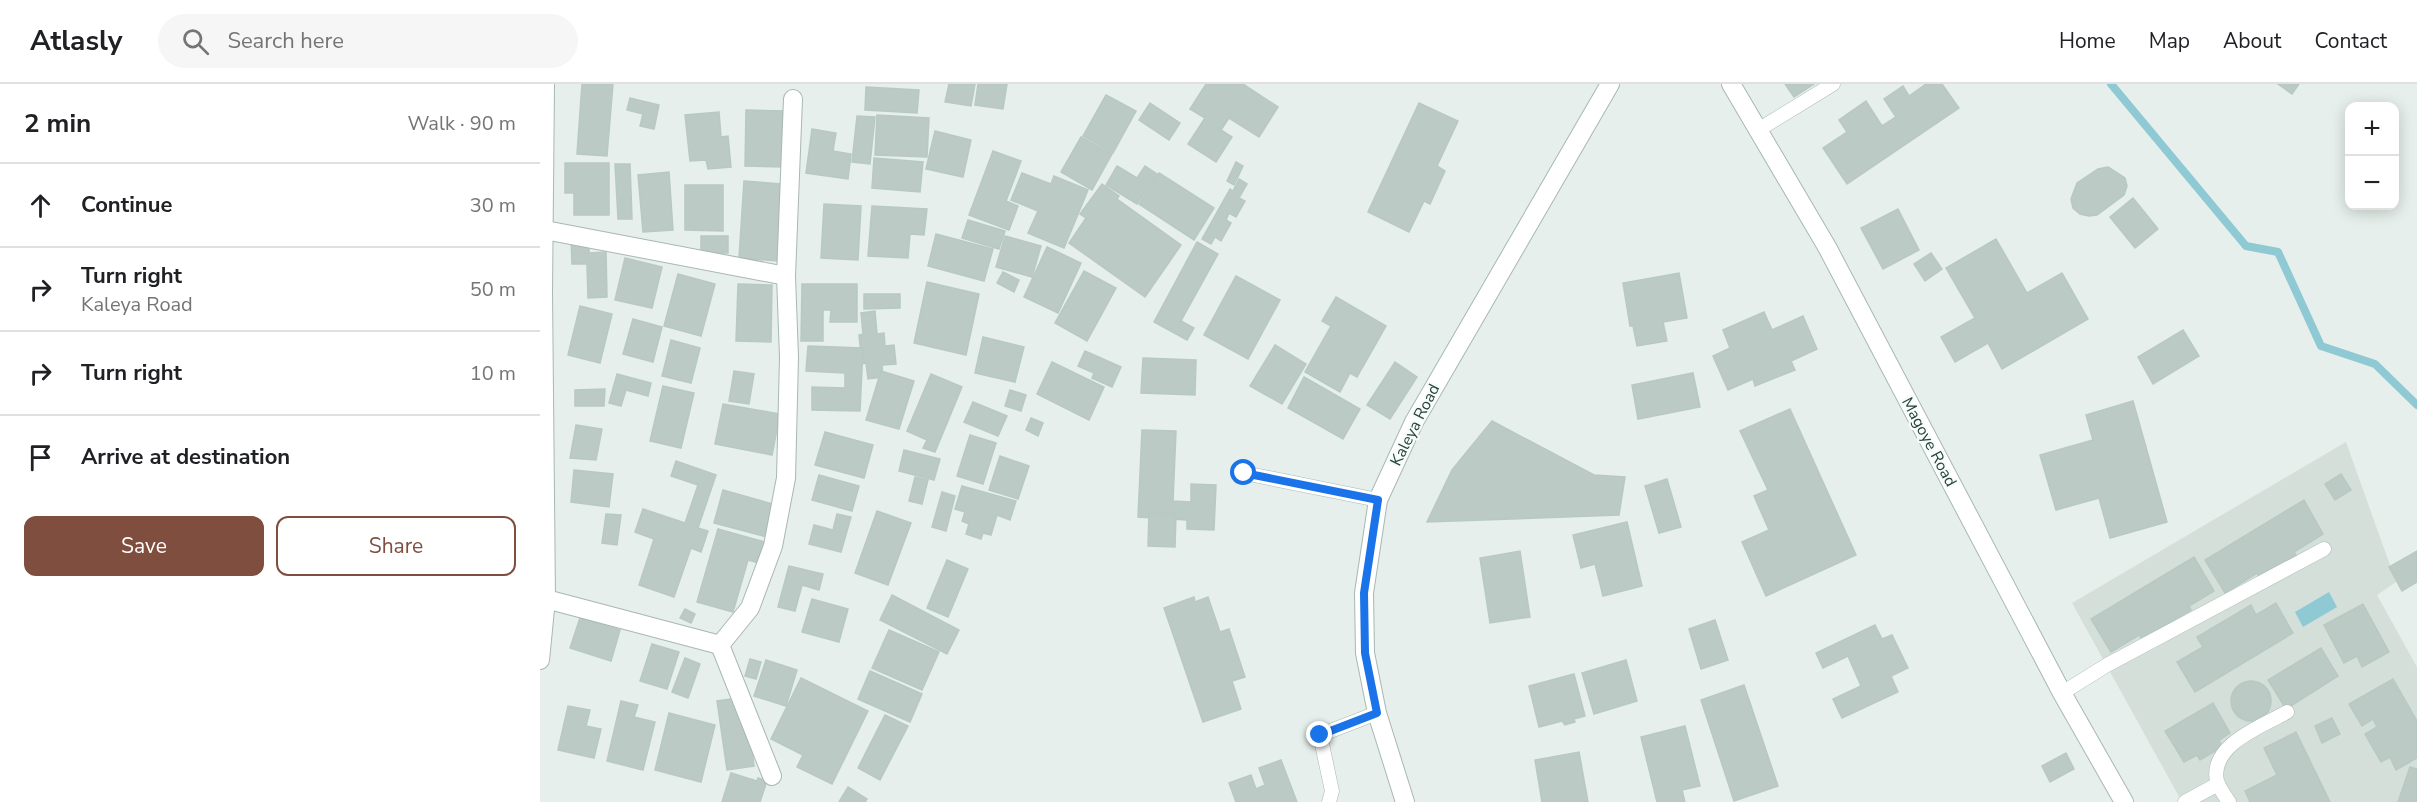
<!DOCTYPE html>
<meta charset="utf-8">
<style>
:root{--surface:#fff;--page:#f6f6f6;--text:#202124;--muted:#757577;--line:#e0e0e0;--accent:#7f4e3f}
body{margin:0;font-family:"Nunito Sans",sans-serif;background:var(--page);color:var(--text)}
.controls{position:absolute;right:18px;top:18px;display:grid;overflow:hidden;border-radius:12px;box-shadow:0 3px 15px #0003}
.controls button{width:54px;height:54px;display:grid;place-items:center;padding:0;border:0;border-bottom:2px solid var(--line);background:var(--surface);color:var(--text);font:30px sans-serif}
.stop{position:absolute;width:18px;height:18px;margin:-14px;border:4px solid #1a73e8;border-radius:50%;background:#fff}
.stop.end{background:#1a73e8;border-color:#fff;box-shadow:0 2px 6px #0008}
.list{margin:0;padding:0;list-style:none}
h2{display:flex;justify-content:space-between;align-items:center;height:78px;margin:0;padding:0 24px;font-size:26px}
h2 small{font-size:20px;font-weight:400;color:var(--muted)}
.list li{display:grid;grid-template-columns:39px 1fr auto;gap:18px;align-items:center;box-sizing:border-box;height:84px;padding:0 24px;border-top:2px solid var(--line)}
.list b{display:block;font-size:22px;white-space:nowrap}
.list p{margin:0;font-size:20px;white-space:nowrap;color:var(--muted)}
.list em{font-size:20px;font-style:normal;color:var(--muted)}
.actions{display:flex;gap:12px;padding:18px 24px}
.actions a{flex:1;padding:14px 0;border:2px solid var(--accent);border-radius:12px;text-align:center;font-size:21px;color:var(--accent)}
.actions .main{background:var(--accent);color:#fff}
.icon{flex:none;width:33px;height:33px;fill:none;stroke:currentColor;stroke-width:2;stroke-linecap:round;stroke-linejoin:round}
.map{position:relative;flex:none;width:1877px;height:718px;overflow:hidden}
header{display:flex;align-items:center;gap:36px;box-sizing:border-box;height:84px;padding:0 30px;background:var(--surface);border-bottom:2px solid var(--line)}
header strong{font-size:28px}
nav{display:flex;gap:33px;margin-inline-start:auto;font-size:21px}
.search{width:420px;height:54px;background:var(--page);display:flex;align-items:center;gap:15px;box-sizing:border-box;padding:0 21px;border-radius:33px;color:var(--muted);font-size:22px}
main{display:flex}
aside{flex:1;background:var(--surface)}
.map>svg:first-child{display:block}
.built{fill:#d4dfda}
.water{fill:#8ec9d4}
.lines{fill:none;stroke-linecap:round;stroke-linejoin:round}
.stream{stroke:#8ec9d4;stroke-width:8}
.building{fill:#bbcac4;stroke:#b8c9c2;stroke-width:1.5}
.service-casing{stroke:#a8b8b2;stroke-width:15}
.minor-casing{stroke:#a8b8b2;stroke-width:20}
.service{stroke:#fff;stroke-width:14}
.minor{stroke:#fff;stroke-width:18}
.route{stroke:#1a73e8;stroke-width:8}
.labels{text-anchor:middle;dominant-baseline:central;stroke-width:4.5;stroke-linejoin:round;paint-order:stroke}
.street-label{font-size:16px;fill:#24423a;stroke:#f7fbf9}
</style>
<header>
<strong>Atlasly</strong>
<div class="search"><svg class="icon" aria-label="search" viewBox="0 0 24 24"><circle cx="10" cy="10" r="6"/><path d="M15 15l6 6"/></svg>Search here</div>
<nav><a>Home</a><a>Map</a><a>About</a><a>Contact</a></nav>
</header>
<main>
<aside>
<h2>2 min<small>Walk · 90 m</small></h2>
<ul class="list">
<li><svg class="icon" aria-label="ahead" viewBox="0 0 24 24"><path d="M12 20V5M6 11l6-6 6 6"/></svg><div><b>Continue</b></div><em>30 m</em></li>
<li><svg class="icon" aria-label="right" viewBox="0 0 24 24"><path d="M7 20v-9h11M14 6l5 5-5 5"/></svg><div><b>Turn right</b><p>Kaleya Road</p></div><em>50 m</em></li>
<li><svg class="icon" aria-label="right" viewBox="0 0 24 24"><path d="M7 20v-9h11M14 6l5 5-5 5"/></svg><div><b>Turn right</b></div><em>10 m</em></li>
<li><svg class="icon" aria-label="arrive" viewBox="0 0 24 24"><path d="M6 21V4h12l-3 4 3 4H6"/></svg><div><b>Arrive at destination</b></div></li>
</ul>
<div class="actions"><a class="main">Save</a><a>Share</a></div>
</aside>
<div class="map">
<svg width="1877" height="718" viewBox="0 0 1877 718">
<rect width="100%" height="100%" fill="#e6efeb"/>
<polygon class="built" points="1806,358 1856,498 1837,511 1877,583 1877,718 1642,718 1532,519"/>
<polygon class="water" points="1789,508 1797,523 1763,543 1755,528"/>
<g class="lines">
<polyline class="stream" points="1571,0 1706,162 1738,168 1781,262 1835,280 1877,321"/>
</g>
<g class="building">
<polygon points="42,0 73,0 67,72 37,70"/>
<polygon points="409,0 435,0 431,22 405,18"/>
<polygon points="438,0 467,0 463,25 435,21"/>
<polygon points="666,0 703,0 738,23 719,53 689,34 681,46 692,53 676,78 648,60 665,34 650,25"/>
<polygon points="1245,0 1274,0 1254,13"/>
<polygon points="1386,0 1402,0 1419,24 1307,100 1283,64 1307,48 1299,36 1326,17 1342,42 1356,33 1344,15 1363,2 1369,12"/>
<polygon points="1738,0 1759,0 1752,10"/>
<polygon points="326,3 379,6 377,29 325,26"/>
<polygon points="566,11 596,27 573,69 543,52"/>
<polygon points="90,14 119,21 114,45 100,42 103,30 87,26"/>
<polygon points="610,19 640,39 629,56 599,36"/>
<polygon points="879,19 918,37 897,82 905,87 890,120 884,117 869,148 828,128"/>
<polygon points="206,26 245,27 244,83 205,82"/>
<polygon points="179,28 181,53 188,52 191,83 168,85 166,76 150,77 145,31"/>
<polygon points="337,31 389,34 387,73 335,71"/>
<polygon points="317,32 335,33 330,80 312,78"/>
<polygon points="272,45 296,49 293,67 311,70 308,95 266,89"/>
<polygon points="395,47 431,56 423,93 386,85"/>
<polygon points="541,53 572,70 552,106 521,88"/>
<polygon points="453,67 481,77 466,117 478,122 469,146 429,131"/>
<polygon points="334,74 383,78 380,108 332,104"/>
<polygon points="696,78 703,82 694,101 687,97"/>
<polygon points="25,79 69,79 69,131 34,131 34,109 25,109"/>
<polygon points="75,80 90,80 92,135 78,135"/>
<polygon points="577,82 597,94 605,82 617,90 597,120 566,101"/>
<polygon points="1568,83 1585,94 1587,102 1584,111 1557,131 1549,132 1540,130 1533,124 1531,115 1537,99 1558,85"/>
<polygon points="129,88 133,146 103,148 98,91"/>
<polygon points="482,89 511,100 514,92 548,106 524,164 488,149 498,127 471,116"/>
<polygon points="619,89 674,124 654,156 599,120"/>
<polygon points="699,95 707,100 699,114 705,117 696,133 689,129 686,136 691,139 681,157 675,153 671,160 662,155 690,105 693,107"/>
<polygon points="204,97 242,100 237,177 199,174"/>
<polygon points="562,100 579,112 577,115 641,161 605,213 529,159 546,134 540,130"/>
<polygon points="145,101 183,101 183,147 145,146"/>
<polygon points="1593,114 1618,145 1595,164 1570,133"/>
<polygon points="284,120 321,122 318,176 281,174"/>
<polygon points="332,122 387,125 384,151 370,150 368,174 328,172"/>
<polygon points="1358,125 1379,166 1343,185 1321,144"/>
<polygon points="428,136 465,147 459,165 422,154"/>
<polygon points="396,150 453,165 444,197 388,182"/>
<rect x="161" y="152" width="27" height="17"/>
<polygon points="465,152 501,162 492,193 456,183"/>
<polygon points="31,155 49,155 49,169 66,168 67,213 48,214 47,180 32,180"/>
<polygon points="1456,155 1487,209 1522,189 1548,235 1462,285 1448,259 1415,278 1401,253 1435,234 1406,184"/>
<polygon points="657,158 678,170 641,237 654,244 647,256 614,238"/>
<polygon points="507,163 541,179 518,229 484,213"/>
<polygon points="1391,169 1402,185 1385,197 1374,180"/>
<polygon points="85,174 122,183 112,224 75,216"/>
<polygon points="544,187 576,204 547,257 515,239"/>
<polygon points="463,188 479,196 474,208 457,199"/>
<polygon points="1139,189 1147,234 1123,238 1127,257 1097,262 1093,242 1090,242 1083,199"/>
<polygon points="138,190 175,200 161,252 124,242"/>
<polygon points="696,192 740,216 708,275 664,251"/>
<polygon points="387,198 439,210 426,271 374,259"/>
<polygon points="198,200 232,201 231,258 196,257"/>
<polygon points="262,200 317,200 317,238 290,238 291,226 283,226 283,257 261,257"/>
<polygon points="324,210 360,210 360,224 324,225"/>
<polygon points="796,213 846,242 817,293 810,289 800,308 765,288 791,242 782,237"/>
<polygon points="40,222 72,230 60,279 28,271"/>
<polygon points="335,227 337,250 344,249 345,262 354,261 356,280 342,281 343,293 328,295 326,279 322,280 319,251 323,250 321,229"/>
<polygon points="1224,228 1232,246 1263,232 1277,265 1251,277 1255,286 1215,302 1213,295 1188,306 1173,272 1190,264 1183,246"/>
<polygon points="93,235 122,243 113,278 83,270"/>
<polygon points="1643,246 1659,272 1613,300 1598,273"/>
<polygon points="443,253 484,263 475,298 435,289"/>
<polygon points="131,256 160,264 151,299 122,292"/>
<polygon points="735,261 766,280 742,320 710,302"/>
<polygon points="268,262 323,264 320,327 272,326 272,303 305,304 305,289 266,287"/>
<polygon points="545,267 581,283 572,303 552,294 554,289 538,282"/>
<polygon points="603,274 656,276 655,311 601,309"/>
<polygon points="512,278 564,303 549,336 497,310"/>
<polygon points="855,278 877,293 850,335 827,321"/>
<polygon points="194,287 214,290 209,320 189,317"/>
<polygon points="341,287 374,297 359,345 326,336"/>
<polygon points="1153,289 1160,323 1098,335 1092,301"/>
<polygon points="77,290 111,299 108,312 86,306 81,322 69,319"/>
<polygon points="391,290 422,303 395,368 383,364 387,356 367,347"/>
<polygon points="764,293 820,325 803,355 748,324"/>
<polygon points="123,302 154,309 141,364 110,357"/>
<polygon points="65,305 64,322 35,322 35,306"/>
<polygon points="470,306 486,311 481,327 465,322"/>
<polygon points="1593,317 1627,438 1570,454 1559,414 1516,426 1500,371 1553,356 1546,331"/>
<polygon points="433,318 467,332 458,352 424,338"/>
<polygon points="183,320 240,330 232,371 175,360"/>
<polygon points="1250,325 1316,471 1226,512 1202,458 1229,446 1214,412 1228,406 1200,347"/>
<polygon points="491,334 503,339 498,352 486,346"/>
<polygon points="952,337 1054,391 1085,393 1079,431 887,438 912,386"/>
<polygon points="36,341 62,345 56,376 30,374"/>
<polygon points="602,346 636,347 633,417 651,418 651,400 676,401 674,446 647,445 647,436 598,433"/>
<polygon points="285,348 333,361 324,394 275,381"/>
<polygon points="430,351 456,359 443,400 417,392"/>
<polygon points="364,366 400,375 394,396 359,387"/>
<polygon points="460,372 489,382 478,415 449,406"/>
<polygon points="136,377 176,391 158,444 168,447 161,468 151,464 134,513 99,501 114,455 95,448 103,425 145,439 158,401 131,392"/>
<polygon points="34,386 73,390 69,423 31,418"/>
<polygon points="1801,390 1811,406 1795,416 1785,400"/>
<polygon points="279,391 319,402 312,427 272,416"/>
<polygon points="375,393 388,396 382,420 369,417"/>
<polygon points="1127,395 1141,443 1119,449 1105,402"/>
<polygon points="422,402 476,417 470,436 457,431 451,451 443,449 441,455 426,450 429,440 422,437 425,428 415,425"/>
<polygon points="183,406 236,421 227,453 174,439"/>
<polygon points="402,408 415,412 406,447 392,443"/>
<polygon points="1764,416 1783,450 1754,468 1757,473 1720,494 1717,489 1685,509 1665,476"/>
<polygon points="337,427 371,439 348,501 315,489"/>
<polygon points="609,429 636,430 635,463 608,462"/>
<polygon points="66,430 81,431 77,461 62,459"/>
<polygon points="297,430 311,433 301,468 269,460 274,441 293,446"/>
<polygon points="1087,438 1102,502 1063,512 1055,480 1041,484 1033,451"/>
<polygon points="178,445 225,458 219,479 208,476 193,528 157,518"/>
<polygon points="980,467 990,533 950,539 940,474"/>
<polygon points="1877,467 1877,498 1862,507 1849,483"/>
<polygon points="1654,473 1674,507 1649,522 1651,526 1602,555 1599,551 1571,568 1551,535"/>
<polygon points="407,476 428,485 408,533 387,524"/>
<polygon points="249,482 283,490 279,506 262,501 255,527 238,523"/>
<polygon points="352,511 419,546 407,570 340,536"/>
<polygon points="654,513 655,518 668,513 680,548 689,545 705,593 692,597 701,625 663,638 624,524"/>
<polygon points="272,515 308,525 299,558 262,548"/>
<polygon points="1736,519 1753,549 1655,608 1637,578 1663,563 1657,553 1711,521 1716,531"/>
<polygon points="1823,520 1849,568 1822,583 1817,572 1804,579 1784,541"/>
<polygon points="145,525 155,530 151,539 140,534"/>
<polygon points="40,534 80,546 71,577 30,564"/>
<polygon points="1175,536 1188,576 1161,585 1149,545"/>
<polygon points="1335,541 1342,555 1352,551 1368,584 1351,592 1358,608 1302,634 1293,615 1321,602 1308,572 1283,584 1276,569"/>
<polygon points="349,546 399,568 382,606 332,584"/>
<polygon points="112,560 139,568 127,605 100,597"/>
<polygon points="1781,564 1798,592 1746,625 1728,596"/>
<polygon points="145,574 160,580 148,614 132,608"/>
<polygon points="210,575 221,578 216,595 205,592"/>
<polygon points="226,576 257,586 246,622 214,612"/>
<polygon points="1086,576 1097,617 1054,630 1042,589"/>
<polygon points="330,587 382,610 370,638 318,615"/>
<polygon points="1034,590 1045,632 1034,635 1035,638 1025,641 1022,637 999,643 989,602"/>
<polygon points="261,594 328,627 292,700 257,683 263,671 231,655"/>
<polygon points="1853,595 1877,637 1877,674 1856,686 1850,673 1841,678 1825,650 1837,643 1833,635 1822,642 1809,620"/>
<circle cx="1711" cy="617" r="20"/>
<polygon points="1204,601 1238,702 1194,717 1161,616"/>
<polygon points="198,614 202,644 209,643 214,682 187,686 177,617"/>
<polygon points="81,617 98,621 94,633 115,638 103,686 67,677"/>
<polygon points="1673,619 1690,649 1679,656 1682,663 1660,676 1657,671 1644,678 1625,647"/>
<polygon points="28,622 50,626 46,642 61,645 54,674 18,666"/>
<polygon points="129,629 175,641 161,698 115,686"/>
<polygon points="345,631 368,642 340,696 318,684"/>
<polygon points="1792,634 1800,650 1782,659 1775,642"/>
<polygon points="1145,642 1160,702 1142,706 1145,718 1117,718 1101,653"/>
<polygon points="1756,648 1790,718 1710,718 1705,707 1737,691 1724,664"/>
<polygon points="1039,668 1048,718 1002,718 995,676"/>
<polygon points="1526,669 1534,685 1510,698 1502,682"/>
<polygon points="741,676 757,718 696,718 689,699 711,691 716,705 725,701 719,684"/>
<polygon points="1870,683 1877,685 1877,718 1858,718"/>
<polygon points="191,689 217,697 218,694 227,697 220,718 182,718"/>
<polygon points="308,703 327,715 325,718 299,718"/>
</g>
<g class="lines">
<defs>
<g id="service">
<polyline points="1218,46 1293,0"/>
<polyline points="704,389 838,416"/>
<polyline points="1522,609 1567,581 1784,465"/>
<polyline points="789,718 792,707 780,651 837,629"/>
<polyline points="1645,718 1678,700"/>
<path d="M1689,718C1685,712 1679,704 1677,697C1669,661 1722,642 1747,628"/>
</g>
<g id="minor">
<polyline points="1191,0 1287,163 1522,609 1584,718"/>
<polyline points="0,145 246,192"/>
<polyline points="6,515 180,561 232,692"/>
<polyline points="180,561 210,524 233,462 246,394 249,273 246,192 253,15"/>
<polyline points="0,576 6,515 3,208 5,0"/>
<polyline points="865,718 837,629 825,569 824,509 838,416 874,338 1070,0"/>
</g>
</defs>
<use href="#service" class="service-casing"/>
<use href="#minor" class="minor-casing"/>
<use href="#service" class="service"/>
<use href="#minor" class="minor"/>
</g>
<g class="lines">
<polyline class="route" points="704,389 838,416 824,509 825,569 837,629 780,651"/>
</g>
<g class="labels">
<g class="street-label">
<text transform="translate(875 341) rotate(-63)">Kaleya Road</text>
<text transform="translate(1389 358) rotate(62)">Magoye Road</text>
</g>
</g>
</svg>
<div class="controls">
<button>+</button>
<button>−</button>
</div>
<div class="stop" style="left:704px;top:389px"></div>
<div class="stop end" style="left:780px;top:651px"></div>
</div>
</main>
